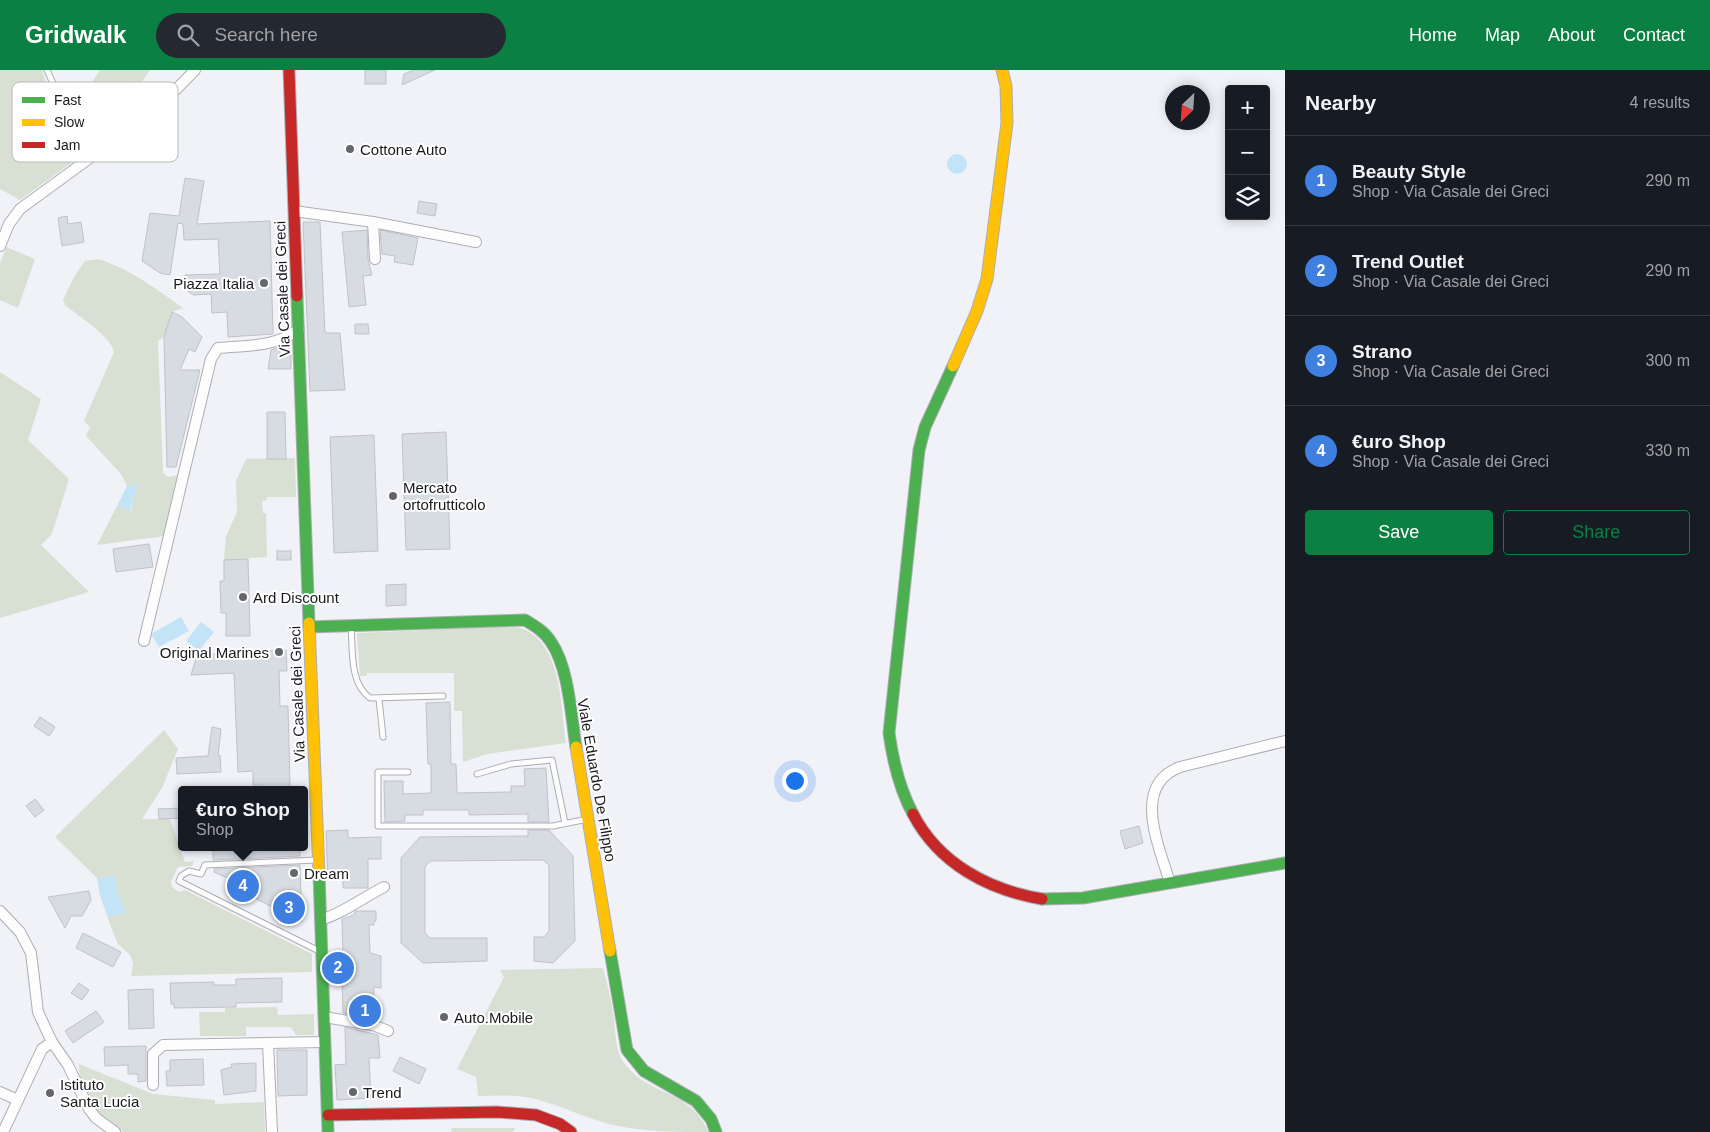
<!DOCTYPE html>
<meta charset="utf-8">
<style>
:root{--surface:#171b24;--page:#242831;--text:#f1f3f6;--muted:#9ea1a6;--line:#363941;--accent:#0b8043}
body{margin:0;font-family:Arial,sans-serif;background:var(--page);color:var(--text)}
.controls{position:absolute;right:15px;top:15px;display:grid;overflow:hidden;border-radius:5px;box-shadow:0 2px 12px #0003}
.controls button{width:45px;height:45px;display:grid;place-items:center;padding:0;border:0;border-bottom:1px solid var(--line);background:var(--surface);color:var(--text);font:25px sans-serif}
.compass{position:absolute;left:1165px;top:15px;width:45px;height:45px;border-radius:50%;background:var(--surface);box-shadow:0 2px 12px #0003;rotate:205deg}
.you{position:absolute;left:794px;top:710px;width:18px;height:18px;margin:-12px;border:4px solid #fff;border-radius:50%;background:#1a73e8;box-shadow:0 0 0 8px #1a73e833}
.badge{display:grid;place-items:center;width:32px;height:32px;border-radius:50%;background:var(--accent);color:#fff;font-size:16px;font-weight:700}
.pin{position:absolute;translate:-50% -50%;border:2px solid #fff;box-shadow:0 1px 5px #0006}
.popup{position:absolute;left:178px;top:716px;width:130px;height:65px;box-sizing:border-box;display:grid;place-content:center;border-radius:5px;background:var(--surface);filter:drop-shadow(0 1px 4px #0005);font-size:16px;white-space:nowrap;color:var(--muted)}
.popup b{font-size:19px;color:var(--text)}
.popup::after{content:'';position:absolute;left:50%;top:100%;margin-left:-10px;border:10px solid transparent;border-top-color:var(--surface)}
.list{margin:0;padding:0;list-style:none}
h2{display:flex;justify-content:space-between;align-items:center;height:65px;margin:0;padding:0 20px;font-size:21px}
h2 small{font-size:16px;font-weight:400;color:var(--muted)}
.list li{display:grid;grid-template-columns:32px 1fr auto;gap:15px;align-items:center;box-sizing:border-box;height:90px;padding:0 20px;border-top:1px solid var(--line)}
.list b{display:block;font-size:19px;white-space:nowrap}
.list p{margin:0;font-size:16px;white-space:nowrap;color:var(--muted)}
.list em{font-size:16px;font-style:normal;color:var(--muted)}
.actions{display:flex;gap:10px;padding:15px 20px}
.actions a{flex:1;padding:11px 0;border:1px solid var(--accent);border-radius:5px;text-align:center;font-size:18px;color:var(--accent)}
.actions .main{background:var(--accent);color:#fff}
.icon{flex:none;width:28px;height:28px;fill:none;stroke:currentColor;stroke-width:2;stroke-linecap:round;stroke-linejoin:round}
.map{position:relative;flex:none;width:1285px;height:1062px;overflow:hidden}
header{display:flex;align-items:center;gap:30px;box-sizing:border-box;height:70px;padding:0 25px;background:var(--accent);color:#fff}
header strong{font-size:24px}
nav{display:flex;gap:28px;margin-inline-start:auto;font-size:18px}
.search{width:350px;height:45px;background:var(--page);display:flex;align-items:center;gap:12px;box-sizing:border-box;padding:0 18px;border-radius:28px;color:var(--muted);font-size:19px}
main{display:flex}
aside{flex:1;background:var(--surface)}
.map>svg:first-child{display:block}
.green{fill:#d8e0d4}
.water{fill:#c3e3f6}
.building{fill:#d7dce3;stroke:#c0c2c6}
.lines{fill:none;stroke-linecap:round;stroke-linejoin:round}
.lane-casing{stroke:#acaeb2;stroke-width:7}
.street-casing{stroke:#acaeb2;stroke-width:12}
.fast-casing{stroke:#acaeb2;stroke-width:13}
.slow-casing{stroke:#acaeb2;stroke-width:13}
.jam-casing{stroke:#acaeb2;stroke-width:13}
.lane{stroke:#fdfdfe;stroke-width:5}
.street{stroke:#fdfdfe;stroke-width:10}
.fast{stroke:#4caf50;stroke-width:11}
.slow{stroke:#ffc107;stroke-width:11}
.jam{stroke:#c62828;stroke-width:11}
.poi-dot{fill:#64666a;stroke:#fefefe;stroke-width:2}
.labels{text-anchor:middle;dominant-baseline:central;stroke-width:4;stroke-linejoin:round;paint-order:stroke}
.poi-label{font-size:15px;fill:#181a1d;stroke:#fefefe;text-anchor:start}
.street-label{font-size:15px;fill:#181a1d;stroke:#fefefe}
.key{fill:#fefefe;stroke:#b9baba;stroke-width:1}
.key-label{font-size:14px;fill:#181a1d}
</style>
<header>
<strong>Gridwalk</strong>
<div class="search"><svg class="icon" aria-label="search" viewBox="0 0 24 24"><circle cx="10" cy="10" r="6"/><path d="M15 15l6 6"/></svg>Search here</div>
<nav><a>Home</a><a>Map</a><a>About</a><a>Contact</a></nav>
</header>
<main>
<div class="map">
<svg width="1285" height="1062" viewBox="0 0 1285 1062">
<rect width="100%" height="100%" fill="#f0f2f8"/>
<g class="green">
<path d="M0,0H42L46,14L58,37L47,42C63,70 65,70 96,75L20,130L0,119Z"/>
<polygon points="100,0 150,0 133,25 90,34 94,51 85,53 71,45"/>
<polygon points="6,177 35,189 18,238 0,230 0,193"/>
<path d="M98,189C129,198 156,219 183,238L172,242L164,267L158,271L163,403L168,407L179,405L165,466L97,475L117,436L131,441L137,414L127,416L121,404L86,366L90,357L84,351L114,282C111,266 78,246 65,235L63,230L74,207L85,191Z"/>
<polygon points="0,302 41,329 28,370 69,409 52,464 41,475 89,522 0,548"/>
<polygon points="295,388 296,427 267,427 267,430 262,431 263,443 266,443 267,487 224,490 226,466 237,442 236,411 246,389"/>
<path d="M514,556C563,567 560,634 566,673L487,684L463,692L462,641H454V603H367V606H360L357,563Z"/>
<polygon points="164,660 178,679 162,718 142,749 170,749 185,792 194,791 192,796 178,797 171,812 172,817 179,822 185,820 312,884 312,902 131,906 133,893 130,885 118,874 112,860 100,825 97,808 55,767"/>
<path d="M603,898C607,913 611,928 613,943C616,958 614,981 625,994C651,1028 686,1016 709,1062C678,1062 648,1062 618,1056C589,1050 563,1036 535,1029C516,1024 497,1026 478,1026L476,1007L457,999L504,907L500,900Z"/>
<polygon points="277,937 278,945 314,944 314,965 296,965 291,957 246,957 246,966 200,966 199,942 225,942 225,938"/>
<path d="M79,994L153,1024L215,1030V1034L264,1032L265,1062H123C100,1047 78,1024 79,994Z"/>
<polygon points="452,1058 515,1058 513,1062 451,1062"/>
</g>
<g class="water">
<circle cx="957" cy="94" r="10"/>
<polygon points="138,414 130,441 117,436 127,416"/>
<polygon points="181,547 189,561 159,577 151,564"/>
<polygon points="201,552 214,562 199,581 186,571"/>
<polygon points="115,806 117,822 126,843 108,847 100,825 97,808"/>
</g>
<g class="building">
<rect x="365" y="0" width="21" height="14"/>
<polygon points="414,0 435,0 402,15 404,4"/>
<polygon points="133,25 146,37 138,44 117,51"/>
<polygon points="99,32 104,50 94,51 90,34"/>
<polygon points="185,108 204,111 197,154 270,151 273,264 228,267 227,242 212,243 211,224 193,225 186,220 185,205 220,204 218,169 184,170 183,154 178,153 170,205 160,203 142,191 150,143 179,146"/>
<polygon points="419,131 437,134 435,146 417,143"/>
<polygon points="67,146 68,154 81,152 84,172 62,176 58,148"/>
<polygon points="303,152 320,152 325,263 340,263 345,320 310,321"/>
<polygon points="367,160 368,189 372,205 363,206 366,235 349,237 342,162"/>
<polygon points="380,160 418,168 413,195 394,192 395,186 382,184"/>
<polygon points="172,242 182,247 202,267 195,282 189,279 180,300 200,300 176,397 167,397 164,267"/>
<polygon points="355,254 368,254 369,264 355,264"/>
<polygon points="280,277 280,284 291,284 291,299 268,299 271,280"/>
<polygon points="267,342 285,342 286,389 267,389"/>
<polygon points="446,362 450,479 406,480 402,364"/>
<polygon points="374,365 378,481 334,483 330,367"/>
<polygon points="149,474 153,497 116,502 113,479"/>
<rect x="277" y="481" width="14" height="9"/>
<polygon points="248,489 250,566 226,566 226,543 221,543 220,511 224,511 224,490"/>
<polygon points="406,514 406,535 386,536 386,515"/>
<polygon points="286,580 287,601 279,601 280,636 288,636 290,717 262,718 262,715 253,715 253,701 238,702 234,603 191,605 197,585"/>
<polygon points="450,632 451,694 456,694 457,723 511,722 511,716 525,716 524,699 546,698 549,752 528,752 528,744 469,745 469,740 423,740 423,745 405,745 405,751 385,752 384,711 403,711 403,724 431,723 431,694 428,694 426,633"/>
<polygon points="40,647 55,657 49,666 34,656"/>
<polygon points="212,657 221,659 218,686 220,685 221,702 177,704 176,688 208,686"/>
<polygon points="35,729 44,740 35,747 26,736"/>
<polygon points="182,738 182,748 159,749 158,739"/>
<polygon points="1139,756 1143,773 1125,779 1120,761"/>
<polygon points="348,760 348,768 381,767 381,789 368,789 368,818 343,818 343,808 328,809 326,761"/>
<polygon points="528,760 549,760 573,786 575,871 553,893 534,891 534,867 544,867 549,861 549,795 543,790 430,791 425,797 425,863 430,868 487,868 487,891 423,893 401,873 401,788 420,767 528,766"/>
<polygon points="213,777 300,777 300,786 213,790"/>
<polygon points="300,795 302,852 235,818 240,809 225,807 214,802 214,799"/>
<polygon points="89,821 91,830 82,846 71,846 65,858 48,827"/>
<polygon points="355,841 376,841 376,851 374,851 374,855 369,855 370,883 381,886 381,918 374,917 373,945 343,943 342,911 334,910 333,884 343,884 342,849 354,845"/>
<polygon points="83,863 121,882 113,897 76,878"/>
<polygon points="282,908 282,932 236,933 236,937 174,938 174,934 171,934 170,913 214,912 214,915 236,915 236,909"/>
<polygon points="79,913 89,920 82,930 71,923"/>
<polygon points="153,919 154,958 129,959 128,920"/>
<polygon points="96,941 104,952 73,973 65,961"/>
<polygon points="345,957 378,965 380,988 369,988 371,1028 337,1030 335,995 346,994"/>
<polygon points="146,976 146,1011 138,1012 138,1004 128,1004 128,995 105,996 104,977"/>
<polygon points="277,980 307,980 307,1025 278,1026"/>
<polygon points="400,987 426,999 419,1014 393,1001"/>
<polygon points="203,989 204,1015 167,1016 166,1001 170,1001 170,990"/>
<polygon points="256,993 256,1021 224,1025 221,1000 232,997 231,994"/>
</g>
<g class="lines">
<defs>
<g id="lane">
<polyline points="47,0 74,60 86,65 128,57"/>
<path d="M351,556C353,579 349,613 370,628L443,626"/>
<polyline points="379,629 383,667"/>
<polyline points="408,702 378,702 378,756 553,756 588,749"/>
<polyline points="477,704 511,694 552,690 565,753"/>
<polyline points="317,790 205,795 201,804 189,801 181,806 179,811 319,881"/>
</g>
<g id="street">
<polyline points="294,141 373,152 476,172"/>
<polyline points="373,152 375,189"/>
<polyline points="0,176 9,154 20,139 157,39 195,0"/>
<path d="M144,571L211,289L218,278C248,275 274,278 299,259"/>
<path d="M1170,813C1159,776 1131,715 1180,697L1285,671"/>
<polyline points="0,841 20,862 31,883 38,942 52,972 68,995 89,1039 96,1048 115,1062"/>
<path d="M320,850C340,845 364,827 384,817"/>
<polyline points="324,947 373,955 388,961"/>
<polyline points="268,973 272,1062"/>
<polyline points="153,1015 153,984 163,975 325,972"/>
<polyline points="0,1022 18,1030"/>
<polyline points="3,1062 42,979 52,972"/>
</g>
<g id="fast">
<polyline points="297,226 309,553"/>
<path d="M309,557L525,550C535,556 545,562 551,572C569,598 571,646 576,677"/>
<path d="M913,744C899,718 893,692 889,663L919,380L925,357L953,296"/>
<polyline points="319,804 328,1062"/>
<polyline points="1042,829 1083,828 1285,793"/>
<polyline points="610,881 627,980 644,1001 696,1031 711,1049 716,1062"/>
</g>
<g id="slow">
<polyline points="953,296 977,241 987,209 1007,53 1006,16 1002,0"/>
<polyline points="309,553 319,804"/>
<polyline points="576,677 610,881"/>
</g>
<g id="jam">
<polyline points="289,0 297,226"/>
<path d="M913,744C939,794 989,820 1042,829"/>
<polyline points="328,1045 497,1042 536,1045 560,1054 571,1062"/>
</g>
</defs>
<use href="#lane" class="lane-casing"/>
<use href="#street" class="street-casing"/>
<use href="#fast" class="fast-casing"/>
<use href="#slow" class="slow-casing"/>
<use href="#jam" class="jam-casing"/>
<use href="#lane" class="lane"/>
<use href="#street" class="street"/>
<use href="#fast" class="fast"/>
<use href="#slow" class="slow"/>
<use href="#jam" class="jam"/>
</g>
<g class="poi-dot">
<circle cx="350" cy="79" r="5"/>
<circle cx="264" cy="213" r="5"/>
<circle cx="393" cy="426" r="5"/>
<circle cx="243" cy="527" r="5"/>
<circle cx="279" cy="582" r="5"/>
<circle cx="294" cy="803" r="5"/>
<circle cx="444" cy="947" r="5"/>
<circle cx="353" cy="1022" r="5"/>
<circle cx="50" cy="1023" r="5"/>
</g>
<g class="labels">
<g class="poi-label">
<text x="360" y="79">Cottone Auto</text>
<text x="254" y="213" text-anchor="end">Piazza Italia</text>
<text x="403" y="417">Mercato<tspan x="403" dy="17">ortofrutticolo</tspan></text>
<text x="253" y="527">Ard Discount</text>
<text x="269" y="582" text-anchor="end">Original Marines</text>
<text x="304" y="803">Dream</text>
<text x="454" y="947">Auto.Mobile</text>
<text x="60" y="1014">Istituto<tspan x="60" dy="17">Santa Lucia</tspan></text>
<text x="363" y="1022">Trend</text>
</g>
<g class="street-label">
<text transform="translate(282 219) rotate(-92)">Via Casale dei Greci</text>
<text transform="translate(297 624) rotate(-92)">Via Casale dei Greci</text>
<text transform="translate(597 710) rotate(80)">Viale Eduardo De Filippo</text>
</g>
</g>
<rect x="12" y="12" width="166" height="80" rx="8" class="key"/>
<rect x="22" y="27" width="23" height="6" fill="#4caf50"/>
<rect x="22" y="49" width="23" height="7" fill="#ffc107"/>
<rect x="22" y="72" width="23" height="6" fill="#c62828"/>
<g class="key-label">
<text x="54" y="35">Fast</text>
<text x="54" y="57">Slow</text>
<text x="54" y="80">Jam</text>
</g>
</svg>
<div class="controls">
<button>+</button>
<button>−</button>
<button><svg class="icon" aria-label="layers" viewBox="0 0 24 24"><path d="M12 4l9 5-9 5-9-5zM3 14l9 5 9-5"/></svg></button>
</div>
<svg class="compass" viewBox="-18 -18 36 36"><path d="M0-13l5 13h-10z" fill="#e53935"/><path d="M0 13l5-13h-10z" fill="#9ea1a6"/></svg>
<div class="you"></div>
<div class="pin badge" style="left:365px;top:941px;background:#3f7fe0">1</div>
<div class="pin badge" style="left:338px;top:898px;background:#3f7fe0">2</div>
<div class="pin badge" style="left:289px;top:838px;background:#3f7fe0">3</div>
<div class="pin badge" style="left:243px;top:816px;background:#3f7fe0">4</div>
<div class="popup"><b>€uro Shop</b>Shop</div>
</div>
<aside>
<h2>Nearby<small>4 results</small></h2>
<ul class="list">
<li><span class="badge" style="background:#3f7fe0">1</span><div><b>Beauty Style</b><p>Shop · Via Casale dei Greci</p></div><em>290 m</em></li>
<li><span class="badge" style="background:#3f7fe0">2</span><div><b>Trend Outlet</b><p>Shop · Via Casale dei Greci</p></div><em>290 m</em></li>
<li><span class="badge" style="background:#3f7fe0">3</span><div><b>Strano</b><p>Shop · Via Casale dei Greci</p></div><em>300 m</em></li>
<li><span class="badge" style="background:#3f7fe0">4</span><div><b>€uro Shop</b><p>Shop · Via Casale dei Greci</p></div><em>330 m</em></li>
</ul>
<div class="actions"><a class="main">Save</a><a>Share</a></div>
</aside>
</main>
